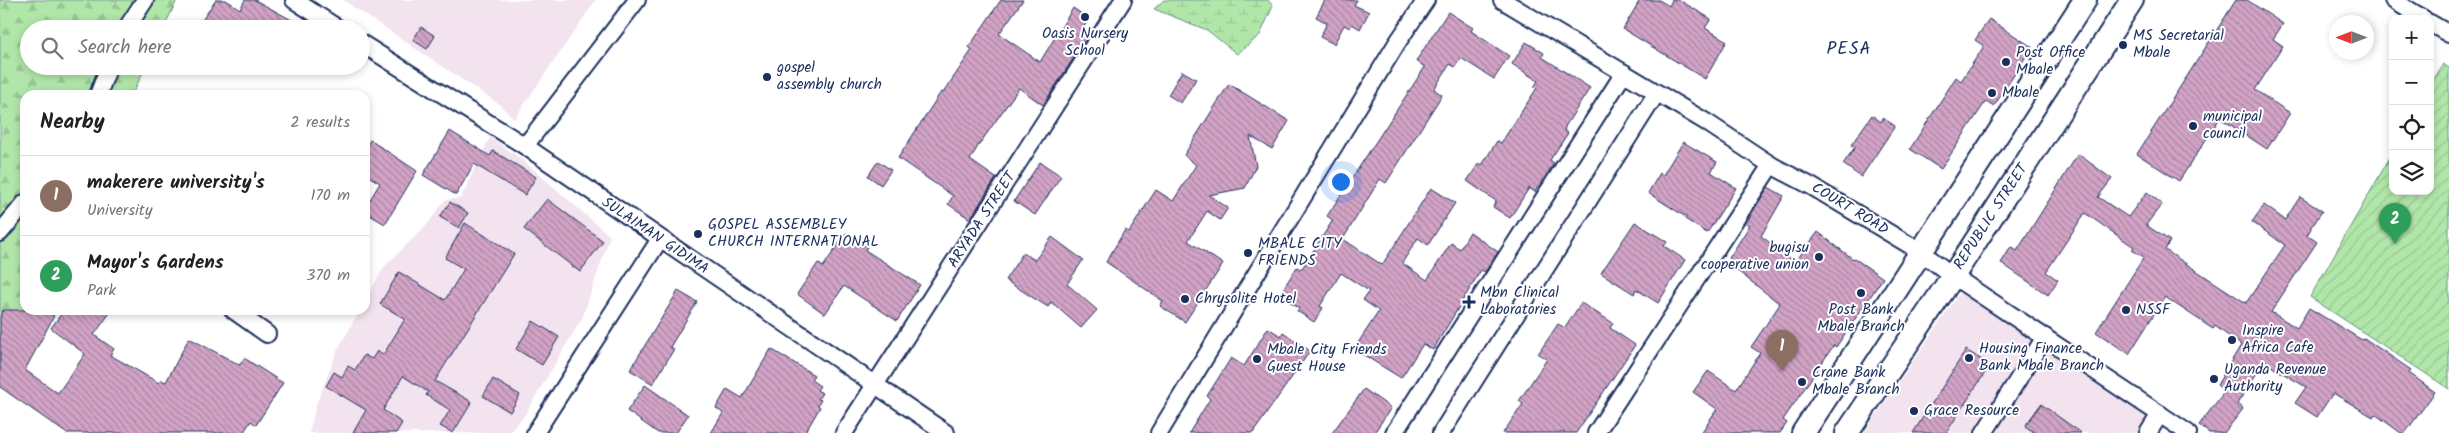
<!DOCTYPE html>
<meta charset="utf-8">
<style>
:root{--surface:#fff;--page:#f2f2f2;--text:#222;--muted:#767676;--line:#e0e0e0;--accent:#1a73e8}
body{margin:0;font-family:Kalam,sans-serif;background:var(--page);color:var(--text)}
.controls{position:absolute;right:15px;top:15px;display:grid;overflow:hidden;border-radius:10px;box-shadow:0 2px 8px #0003}
.controls button{width:45px;height:45px;display:grid;place-items:center;padding:0;border:0;border-bottom:1px solid var(--line);background:var(--surface);color:var(--text);font:25px sans-serif}
.compass{position:absolute;left:2329px;top:15px;width:45px;height:45px;border-radius:50%;background:var(--surface);box-shadow:0 2px 8px #0003;rotate:270deg}
.you{position:absolute;left:1340px;top:181px;width:18px;height:18px;margin:-12px;border:4px solid #fff;border-radius:50%;background:#1a73e8;box-shadow:0 0 0 8px #1a73e833}
.badge{display:grid;place-items:center;width:32px;height:32px;border-radius:50%;background:var(--accent);color:#fff;font-size:16px;font-weight:700}
.pin{position:absolute;translate:-50% -41px;filter:drop-shadow(0 1px 2px #0008)}
.pin::after{content:'';position:absolute;top:26px;width:18px;height:15px;background:inherit;clip-path:polygon(0 0,100% 0,50% 100%)}
.list{margin:0;padding:0;list-style:none}
h2{display:flex;justify-content:space-between;align-items:center;height:65px;margin:0;padding:0 20px;font-size:21px}
h2 small{font-size:16px;font-weight:400;color:var(--muted)}
.list li{display:grid;grid-template-columns:32px 1fr auto;gap:15px;align-items:center;box-sizing:border-box;height:80px;padding:0 20px;border-top:1px solid var(--line)}
.list b{display:block;font-size:19px;white-space:nowrap}
.list p{margin:0;font-size:16px;white-space:nowrap;color:var(--muted)}
.list em{font-size:16px;font-style:normal;color:var(--muted)}
.icon{flex:none;width:28px;height:28px;fill:none;stroke:currentColor;stroke-width:2;stroke-linecap:round;stroke-linejoin:round}
.map{position:relative;flex:none;width:2449px;height:433px;overflow:hidden}
.search{position:absolute;background:var(--surface);box-shadow:0 2px 8px #0003;left:20px;top:20px;width:350px;height:55px;display:flex;align-items:center;gap:12px;box-sizing:border-box;padding:0 18px;border-radius:28px;color:var(--muted);font-size:19px}
.panel{position:absolute;background:var(--surface);box-shadow:0 2px 8px #0003;left:20px;top:90px;width:350px;height:225px;border-radius:15px}
.map>svg:first-child{display:block}
.built{fill:#f2e3ee}
.forest{fill:url(#forest-firs);stroke:#668a84}
.wetland{fill:url(#wetland-marsh);stroke:#668a84}
.garden{fill:url(#garden-furrows);stroke:#668a84}
.building{fill:url(#building-back-hatch);stroke:#1b2f5e}
.lines{fill:none;stroke-linecap:round;stroke-linejoin:round}
.minor-casing{stroke:#1b2f5e;stroke-width:20}
.secondary-casing{stroke:#1b2f5e;stroke-width:26}
.minor{stroke:#fff;stroke-width:16}
.secondary{stroke:#fff;stroke-width:22}
.poi-dot{fill:#1b2f5e;stroke:#fff;stroke-width:2}
.labels{text-anchor:middle;dominant-baseline:central;stroke-width:4;stroke-linejoin:round;paint-order:stroke}
.poi-label{font-size:15px;fill:#1b2f5e;stroke:#fff;text-anchor:start}
.street-label{font-size:15px;fill:#1b2f5e;stroke:#fff}
.quarter-label{font-size:18px;letter-spacing:1px;fill:#1b2f5e;stroke:#fff}
</style>
<div class="map">
<svg width="2449" height="433" viewBox="0 0 2449 433">
<defs>
<pattern id="forest-firs" width="22" height="20" patternUnits="userSpaceOnUse" patternTransform="scale(1.25)"><rect width="22" height="20" fill="#b1e6a9"/><path d="M5 1l3.5 6h-7zM16 11l3.5 6h-7z" fill="#98c694"/></pattern>
<pattern id="wetland-marsh" width="20" height="14" patternUnits="userSpaceOnUse" patternTransform="scale(1.25)"><rect width="20" height="14" fill="#b1e6a9"/><path d="M1 5h8M5 5V1M11 12h8M15 12V8" fill="none" stroke="#98c694"/></pattern>
<pattern id="garden-furrows" width="10" height="10" patternUnits="userSpaceOnUse" patternTransform="scale(1.25)"><rect width="10" height="10" fill="#b1e6a9"/><path d="M-1 1l2-2M0 10L10 0M9 11l2-2" fill="none" stroke="#98c694"/></pattern>
<pattern id="building-back-hatch" width="6" height="6" patternUnits="userSpaceOnUse" patternTransform="scale(1.25)"><rect width="6" height="6" fill="#d2a3c5"/><path d="M-1 5l2 2M0 0l6 6M5-1l2 2" fill="none" stroke="#aa85a3"/></pattern>
</defs>
<rect width="100%" height="100%" fill="#fff"/>
<filter id="ink" filterUnits="userSpaceOnUse"><feTurbulence type="fractalNoise" baseFrequency=".02" numOctaves="2"/><feDisplacementMap in="SourceGraphic" scale="10" xChannelSelector="R" yChannelSelector="G"/><feConvolveMatrix kernelMatrix="1 2 1 2 8 2 1 2 1" color-interpolation-filters="sRGB"/></filter>
<g filter="url(#ink)">
<g class="built">
<polygon points="343,0 596,0 514,119 499,104"/>
<polygon points="490,137 526,163 610,236 583,316 526,413 509,433 309,433 316,405 337,351 360,310 365,310 365,301 384,267 427,225 445,200 461,198"/>
<polygon points="1964,287 2150,415 2138,433 1864,433"/>
</g>
<polygon class="forest" points="0,0 177,0 163,29 29,29 29,66 146,66 132,95 25,95 25,310 0,378"/>
<polygon class="wetland" points="1164,0 1268,0 1273,6 1260,35 1237,54 1207,30 1154,9"/>
<polygon class="garden" points="2443,64 2449,68 2449,389 2310,297 2393,152 2393,191 2430,191 2430,86"/>
<g class="building">
<polygon points="216,0 226,0 240,9 245,0 255,0 308,29 196,29"/>
<polygon points="1001,0 1023,0 999,34 1040,62 1073,8 1089,19 1081,31 1088,36 1043,105 1019,88 978,146 970,160 996,178 970,219 948,204 953,196 898,158 941,92 943,93 972,50 969,47"/>
<polygon points="1325,0 1357,0 1354,5 1369,12 1360,29 1352,24 1350,28 1344,25 1334,44 1320,37 1327,23 1316,17"/>
<polygon points="1640,0 1659,0 1669,6 1672,0 1679,0 1711,19 1705,28 1727,41 1705,79 1623,29"/>
<polygon points="2236,0 2247,0 2283,24 2273,39 2283,46 2255,90 2290,113 2267,149 2220,118 2179,181 2137,154"/>
<polygon points="1448,12 1473,28 1471,31 1509,56 1494,79 1461,58 1455,67 1450,64 1434,89 1442,95 1386,183 1380,179 1343,239 1382,265 1431,188 1455,203 1428,245 1418,238 1402,263 1427,280 1451,243 1460,249 1470,232 1498,252 1485,272 1481,270 1433,350 1423,344 1401,378 1354,349 1379,311 1363,300 1369,291 1341,273 1320,306 1323,308 1314,322 1297,311 1299,308 1279,295 1297,267 1300,269 1303,267 1333,220 1327,216 1425,67 1416,61"/>
<polygon points="1989,19 2032,47 1994,106 1986,101 1941,169 1910,149 1956,77 1961,81 1984,46 1975,40"/>
<polygon points="421,27 435,36 427,49 413,40"/>
<polygon points="1526,42 1544,53 1542,57 1590,88 1566,125 1564,130 1568,133 1550,160 1554,163 1535,192 1529,188 1510,218 1493,207 1496,201 1467,181 1479,163 1482,165 1497,141 1501,143 1537,88 1534,87 1538,81 1512,64"/>
<polygon points="1182,71 1196,79 1181,103 1168,95"/>
<polygon points="1229,84 1289,121 1272,149 1250,136 1256,166 1245,188 1209,195 1228,208 1220,220 1207,211 1188,241 1223,264 1185,322 1160,306 1163,301 1106,262 1125,230 1129,232 1156,190 1173,201 1196,165 1184,155"/>
<polygon points="1872,115 1881,122 1883,118 1895,126 1861,177 1843,164 1855,147 1851,145"/>
<polygon points="450,131 490,156 493,151 536,177 525,195 474,164 456,195 423,175"/>
<polygon points="370,140 417,171 385,224 365,212 365,208 380,183 365,174 365,149"/>
<polygon points="1683,142 1717,162 1711,172 1736,188 1707,233 1685,219 1686,217 1648,193 1660,173 1663,175"/>
<polygon points="2078,154 2112,179 2098,197 2128,217 2147,192 2162,204 2146,225 2170,241 2165,250 2246,303 2285,245 2252,222 2264,205 2285,220 2300,197 2322,211 2307,235 2317,242 2271,312 2297,328 2309,308 2362,340 2364,338 2411,370 2409,373 2435,392 2405,433 2401,433 2375,414 2373,417 2333,393 2317,417 2295,403 2306,387 2264,362 2237,404 2243,409 2224,433 2209,433 2199,425 2225,391 2217,385 2241,345 2215,326 2213,329 2165,297 2129,354 2096,332 2144,257 2132,250 2134,247 2085,213 2046,272 2058,280 2048,295 2001,263 2011,247 2017,251"/>
<polygon points="878,161 891,170 881,185 868,176"/>
<polygon points="1040,162 1061,176 1035,215 1014,201"/>
<polygon points="1768,187 1784,196 1761,236 1795,262 1818,232 1853,259 1854,258 1883,278 1836,347 1834,345 1783,420 1787,423 1780,433 1701,433 1717,409 1693,392 1708,371 1736,390 1760,353 1751,347 1780,304 1730,265 1733,261 1729,258 1750,225 1746,223"/>
<polygon points="547,199 603,241 580,272 524,229"/>
<polygon points="450,202 468,213 459,228 440,217"/>
<polygon points="1635,222 1667,242 1664,246 1685,260 1658,303 1636,289 1634,294 1601,273"/>
<polygon points="465,223 514,254 435,381 472,402 453,433 440,426 450,410 426,395 428,392 403,376 383,410 402,423 396,433 353,433 366,410 326,386 334,372 342,377 348,366 355,370 364,355 372,359 377,351 383,355 405,319 380,304 399,272 445,300 464,269 445,258"/>
<polygon points="846,233 867,247 865,250 920,285 897,321 844,286 825,314 797,294 818,263 823,267"/>
<polygon points="1052,237 1083,260 1067,284 1097,310 1081,328 1051,302 1048,307 1005,280 1023,253 1035,260"/>
<polygon points="678,291 697,302 670,347 674,349 653,384 630,370"/>
<polygon points="1581,303 1613,323 1610,328 1635,345 1576,433 1503,433 1523,404 1519,401 1547,359 1538,354 1558,324 1565,328"/>
<polygon points="3,310 41,310 54,316 25,370 58,393 85,354 51,328 64,310 112,310 94,335 114,349 110,355 159,383 161,380 166,382 189,338 240,365 244,358 283,383 256,425 251,421 243,433 66,433 0,387 0,317"/>
<polygon points="533,321 559,337 542,365 516,349"/>
<polygon points="1268,328 1281,336 1283,332 1310,351 1253,433 1189,433 1210,399 1207,396 1231,358 1244,366"/>
<polygon points="771,349 814,375 811,380 820,386 817,390 822,393 818,399 821,400 818,405 820,407 805,433 711,433 723,413 716,408 727,389 742,398"/>
<polygon points="1966,350 1990,365 1946,433 1913,433"/>
<polygon points="493,379 520,395 510,412 483,396"/>
<polygon points="645,385 688,415 676,433 658,433 627,411"/>
<polygon points="1364,389 1391,408 1374,433 1332,433"/>
<polygon points="2041,404 2081,433 2035,433 2025,426"/>
</g>
<g class="lines">
<defs>
<g id="minor">
<polyline points="294,0 339,29"/>
<polyline points="1502,0 1706,122 1771,165 1811,186 1921,252 1953,276 2188,433"/>
<polyline points="2393,0 2424,19"/>
<polyline points="2430,23 2449,34"/>
<polyline points="126,29 145,0"/>
<polyline points="361,43 525,146 946,433"/>
<polyline points="98,95 109,66"/>
<polyline points="525,146 637,0"/>
<polyline points="0,233 25,203"/>
<polyline points="233,310 267,334"/>
<polyline points="535,433 660,239"/>
<polyline points="844,433 1123,0"/>
<polyline points="1159,433 1397,43 1426,0"/>
<polyline points="1394,433 1624,73"/>
<polyline points="1441,433 1656,94"/>
<polyline points="1596,433 1771,165"/>
<polyline points="1984,433 2045,337"/>
<polyline points="2148,433 2160,414"/>
</g>
<g id="secondary">
<polyline points="1803,433 2085,0"/>
<polyline points="1847,433 1953,276 2132,0"/>
</g>
</defs>
<use href="#minor" class="minor-casing"/>
<use href="#secondary" class="secondary-casing"/>
<use href="#minor" class="minor"/>
<use href="#secondary" class="secondary"/>
</g>
</g>
<g class="poi-dot">
<circle cx="1085" cy="17" r="5"/>
<circle cx="2123" cy="45" r="5"/>
<circle cx="2006" cy="62" r="5"/>
<circle cx="767" cy="77" r="5"/>
<circle cx="1992" cy="93" r="5"/>
<circle cx="2193" cy="126" r="5"/>
<circle cx="698" cy="234" r="5"/>
<circle cx="1248" cy="253" r="5"/>
<circle cx="1819" cy="257" r="5"/>
<circle cx="1861" cy="293" r="5"/>
<circle cx="1185" cy="299" r="5"/>
<path d="M1466.5 294.5h5v5h5v5h-5v5h-5v-5h-5v-5h5z"/>
<circle cx="2126" cy="310" r="5"/>
<circle cx="2232" cy="340" r="5"/>
<circle cx="1969" cy="358" r="5"/>
<circle cx="1257" cy="359" r="5"/>
<circle cx="2214" cy="379" r="5"/>
<circle cx="1802" cy="382" r="5"/>
<circle cx="1914" cy="411" r="5"/>
</g>
<g class="labels">
<g class="poi-label">
<text x="1085" y="34" text-anchor="middle">Oasis Nursery<tspan x="1085" dy="17">School</tspan></text>
<text x="2133" y="36">MS Secretarial<tspan x="2133" dy="17">Mbale</tspan></text>
<text x="2016" y="53">Post Office<tspan x="2016" dy="17">Mbale</tspan></text>
<text x="777" y="68">gospel<tspan x="777" dy="17">assembly church</tspan></text>
<text x="2002" y="93">Mbale</text>
<text x="2203" y="117">municipal<tspan x="2203" dy="17">council</tspan></text>
<text x="708" y="225">GOSPEL ASSEMBLEY<tspan x="708" dy="17">CHURCH INTERNATIONAL</tspan></text>
<text x="1258" y="244">MBALE CITY<tspan x="1258" dy="17">FRIENDS</tspan></text>
<text x="1809" y="248" text-anchor="end">bugisu<tspan x="1809" dy="17">cooperative union</tspan></text>
<text x="1480" y="293">Mbn Clinical<tspan x="1480" dy="17">Laboratories</tspan></text>
<text x="1195" y="299">Chrysolite Hotel</text>
<text x="1861" y="310" text-anchor="middle">Post Bank<tspan x="1861" dy="17">Mbale Branch</tspan></text>
<text x="2136" y="310">NSSF</text>
<text x="2242" y="331">Inspire<tspan x="2242" dy="17">Africa Cafe</tspan></text>
<text x="1979" y="349">Housing Finance<tspan x="1979" dy="17">Bank Mbale Branch</tspan></text>
<text x="1267" y="350">Mbale City Friends<tspan x="1267" dy="17">Guest House</tspan></text>
<text x="2224" y="370">Uganda Revenue<tspan x="2224" dy="17">Authority</tspan></text>
<text x="1812" y="373">Crane Bank<tspan x="1812" dy="17">Mbale Branch</tspan></text>
<text x="1924" y="411">Grace Resource</text>
</g>
<g class="street-label">
<text transform="translate(1850 209) rotate(31)">COURT ROAD</text>
<text transform="translate(1991 217) rotate(-57)">REPUBLIC STREET</text>
<text transform="translate(982 220) rotate(-57)">ARYADA STREET</text>
<text transform="translate(655 236) rotate(34)">SULAIMAN GIDIMA</text>
</g>
<g class="quarter-label">
<text x="1849" y="49">PESA</text>
</g>
</g>
</svg>
<div class="controls">
<button>+</button>
<button>−</button>
<button><svg class="icon" aria-label="locate" viewBox="0 0 24 24"><circle cx="12" cy="12" r="6"/><path d="M12 2v4M12 18v4M2 12h4M18 12h4"/></svg></button>
<button><svg class="icon" aria-label="layers" viewBox="0 0 24 24"><path d="M12 4l9 5-9 5-9-5zM3 14l9 5 9-5"/></svg></button>
</div>
<svg class="compass" viewBox="-18 -18 36 36"><path d="M0-13l5 13h-10z" fill="#e53935"/><path d="M0 13l5-13h-10z" fill="#767676"/></svg>
<div class="you"></div>
<div class="pin badge" style="left:1782px;top:371px;background:#8d6e63">1</div>
<div class="pin badge" style="left:2395px;top:244px;background:#2e9e5b">2</div>
<div class="search"><svg class="icon" aria-label="search" viewBox="0 0 24 24"><circle cx="10" cy="10" r="6"/><path d="M15 15l6 6"/></svg>Search here</div>
<section class="panel">
<h2>Nearby<small>2 results</small></h2>
<ul class="list">
<li><span class="badge" style="background:#8d6e63">1</span><div><b>makerere university's</b><p>University</p></div><em>170 m</em></li>
<li><span class="badge" style="background:#2e9e5b">2</span><div><b>Mayor's Gardens</b><p>Park</p></div><em>370 m</em></li>
</ul>
</section>
</div>
